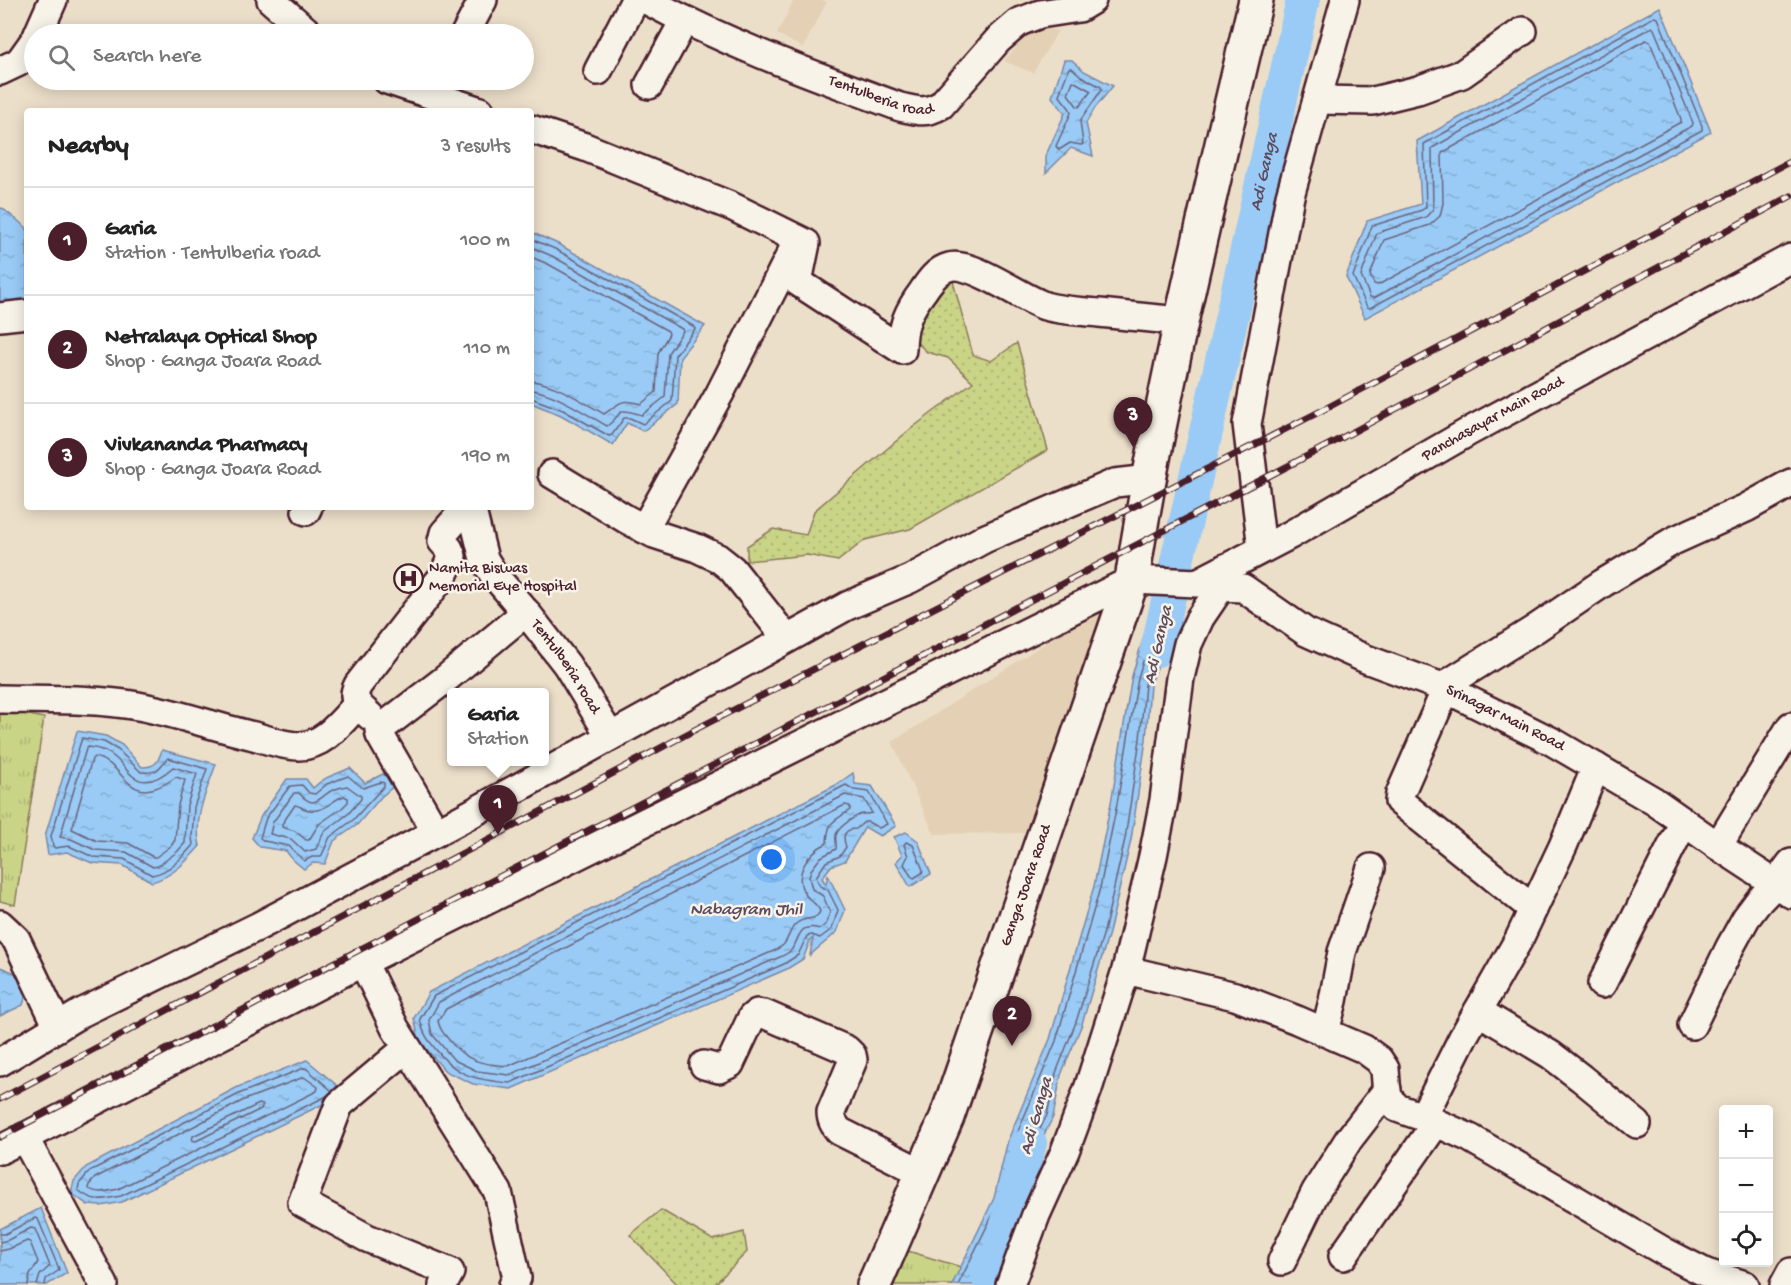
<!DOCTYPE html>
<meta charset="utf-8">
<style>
:root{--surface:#fff;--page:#f6f6f6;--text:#222;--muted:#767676;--line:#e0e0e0;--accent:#4a1f2b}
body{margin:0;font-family:"Gochi Hand",sans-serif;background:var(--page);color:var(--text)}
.controls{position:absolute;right:18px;bottom:18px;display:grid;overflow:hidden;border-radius:6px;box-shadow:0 3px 15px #0003}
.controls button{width:54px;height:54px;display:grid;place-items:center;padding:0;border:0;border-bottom:2px solid var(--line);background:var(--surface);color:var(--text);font:30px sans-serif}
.you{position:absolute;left:772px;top:860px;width:21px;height:21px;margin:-15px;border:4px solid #fff;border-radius:50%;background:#1a73e8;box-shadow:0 0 0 9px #1a73e833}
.badge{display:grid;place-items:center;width:39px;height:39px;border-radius:50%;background:var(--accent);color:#fff;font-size:20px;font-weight:700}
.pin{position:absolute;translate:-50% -50px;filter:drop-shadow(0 2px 3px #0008)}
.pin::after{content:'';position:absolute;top:32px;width:21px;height:18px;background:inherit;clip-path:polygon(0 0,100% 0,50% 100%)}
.popup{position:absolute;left:447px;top:688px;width:102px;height:78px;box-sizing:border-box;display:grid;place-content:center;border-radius:6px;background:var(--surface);filter:drop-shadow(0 2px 4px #0005);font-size:20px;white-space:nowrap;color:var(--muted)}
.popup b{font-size:22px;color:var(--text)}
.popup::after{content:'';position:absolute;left:50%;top:100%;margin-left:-12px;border:12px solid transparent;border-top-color:var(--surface)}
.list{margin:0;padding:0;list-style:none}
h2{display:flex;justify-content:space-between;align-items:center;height:78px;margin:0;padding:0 24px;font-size:26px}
h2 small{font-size:20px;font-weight:400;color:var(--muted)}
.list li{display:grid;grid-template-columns:39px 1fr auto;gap:18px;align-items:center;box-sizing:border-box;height:108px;padding:0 24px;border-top:2px solid var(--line)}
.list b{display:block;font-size:22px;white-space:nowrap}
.list p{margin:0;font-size:20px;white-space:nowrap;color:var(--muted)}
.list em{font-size:20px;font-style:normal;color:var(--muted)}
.icon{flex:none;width:33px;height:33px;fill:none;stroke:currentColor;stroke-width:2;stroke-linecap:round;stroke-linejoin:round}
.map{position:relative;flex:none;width:1791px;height:1285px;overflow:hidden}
.search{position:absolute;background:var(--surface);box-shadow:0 3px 15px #0003;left:24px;top:24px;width:510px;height:66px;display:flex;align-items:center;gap:15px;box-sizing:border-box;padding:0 21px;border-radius:33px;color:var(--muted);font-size:22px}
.panel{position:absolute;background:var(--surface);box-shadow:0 3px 15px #0003;left:24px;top:108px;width:510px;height:402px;border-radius:6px}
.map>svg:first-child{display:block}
.built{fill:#e4d1b5}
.grass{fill:url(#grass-dots);stroke:#8a7a59;stroke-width:1.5}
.park{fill:url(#park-tufts);stroke:#8a7a59;stroke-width:1.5}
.water{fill:url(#water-ripples);stroke:#7986a5;stroke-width:1.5}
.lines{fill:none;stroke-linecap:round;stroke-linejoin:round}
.shore{stroke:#6a647c;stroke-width:1.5}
.river{stroke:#99cbf6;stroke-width:34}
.minor-casing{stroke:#4a1f2b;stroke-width:32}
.major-casing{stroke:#4a1f2b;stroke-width:38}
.minor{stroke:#f7f3e8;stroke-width:27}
.major{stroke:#f7f3e8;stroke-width:33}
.rail-casing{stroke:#4a1f2b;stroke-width:7}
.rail{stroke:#f7f3e8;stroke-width:4.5;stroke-dasharray:14;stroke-linecap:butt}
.labels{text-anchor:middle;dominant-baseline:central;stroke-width:5;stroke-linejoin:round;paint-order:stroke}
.street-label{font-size:16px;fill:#4a1f2b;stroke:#f7f3e8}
.poi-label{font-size:16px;fill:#4a1f2b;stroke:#f7f3e8;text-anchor:start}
.water-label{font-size:18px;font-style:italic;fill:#5e4a5e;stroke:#f7f3e8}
</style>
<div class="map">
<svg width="1791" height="1285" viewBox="0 0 1791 1285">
<defs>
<pattern id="grass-dots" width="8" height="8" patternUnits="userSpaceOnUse" patternTransform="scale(1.5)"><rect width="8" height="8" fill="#c9d487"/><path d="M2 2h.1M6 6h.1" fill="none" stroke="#aeb675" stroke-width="1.8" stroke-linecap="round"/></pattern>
<pattern id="park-tufts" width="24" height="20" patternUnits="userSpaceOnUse" patternTransform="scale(1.5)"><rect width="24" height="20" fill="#c9d487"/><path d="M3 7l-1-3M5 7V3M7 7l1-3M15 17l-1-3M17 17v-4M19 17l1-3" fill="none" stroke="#aeb675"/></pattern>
<pattern id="water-ripples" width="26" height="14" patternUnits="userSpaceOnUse" patternTransform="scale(1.5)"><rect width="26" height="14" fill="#99cbf6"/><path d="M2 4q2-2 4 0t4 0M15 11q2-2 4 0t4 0" fill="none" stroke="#85aed3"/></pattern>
</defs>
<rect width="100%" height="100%" fill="#ecdfca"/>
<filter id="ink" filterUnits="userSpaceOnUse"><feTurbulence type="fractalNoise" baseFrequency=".0167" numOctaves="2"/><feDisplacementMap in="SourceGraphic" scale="12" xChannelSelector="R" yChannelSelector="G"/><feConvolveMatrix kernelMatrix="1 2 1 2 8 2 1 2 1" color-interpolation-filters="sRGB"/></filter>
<g filter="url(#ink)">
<g class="built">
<polygon points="794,0 823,0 827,2 803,48 777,34"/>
<polygon points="1035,26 1058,31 1033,73 1004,61"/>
<polygon points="1112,600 1024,833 934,834 892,742"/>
</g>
<g class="grass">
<polygon points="952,278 973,355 991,361 1017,343 1048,450 910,529 865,540 838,561 807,555 747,561 747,546 773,529 806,535 814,511 908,431 973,382 948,358 927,352 908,334"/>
<polygon points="661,1210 713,1240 744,1232 747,1252 714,1285 678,1285 630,1235"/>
</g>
<g class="park">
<polygon points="0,709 44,718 15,905 0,901"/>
<polygon points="908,1251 961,1267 953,1285 892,1285"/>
</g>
<g class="water">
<polygon points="1660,7 1711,132 1365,318 1346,277 1367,221 1421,204 1417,141"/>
<polygon points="1064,60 1072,60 1084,71 1113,86 1095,108 1086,123 1093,156 1071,148 1046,173 1046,155 1065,113 1052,97"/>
<polygon points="2,208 27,228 27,304 0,308 0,209"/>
<polygon points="531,232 558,244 705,326 680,357 678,404 643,431 627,423 613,445 561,415 531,403"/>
<polygon points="1181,598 1181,610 1150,685 1146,740 1131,840 1109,933 1082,1024 1061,1075 1053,1117 1008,1207 1000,1240 983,1285 952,1285 994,1198 1008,1140 1050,1039 1094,886 1111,803 1132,676 1151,612"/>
<path d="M77,731L106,736L122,745L142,767C156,767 158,762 162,750L216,764C207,790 193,818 200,846C186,862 173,876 152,882L122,865L92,863L67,852L48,855L45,836Z"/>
<path d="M350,768L365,783L383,774L395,785L381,797L357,825L334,841L325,864L313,863L304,869L293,860L286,851L260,847L252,838L261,816L287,779H306L313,788C326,775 334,776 350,768Z"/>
<polygon points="853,773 855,784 872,786 896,826 880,836 865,827 845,861 831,866 822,878 826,884 828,875 845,910 837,932 810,955 813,938 810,941 803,959 787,969 511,1089 473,1084 445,1071 419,1040 414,1018 429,992 836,785"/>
<polygon points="906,832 918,841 931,874 910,887 896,862 902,855 894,837"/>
<polygon points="0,967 16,973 20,984 27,992 23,1005 0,1016"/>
<polygon points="307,1060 346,1093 122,1202 101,1206 88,1205 71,1193 74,1181 86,1167 238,1087"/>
<polygon points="41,1208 67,1273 47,1285 0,1285 0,1229"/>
</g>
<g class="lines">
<g class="shore">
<polygon points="1654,17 1658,18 1702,126 1702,130 1370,308 1367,307 1353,276 1372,226 1422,210 1426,207 1424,144"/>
<polygon points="1652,27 1654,29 1693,123 1692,126 1374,298 1370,297 1361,276 1377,233 1426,217 1433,209 1432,148"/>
<polygon points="1646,40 1650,42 1681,119 1681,122 1378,285 1374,284 1370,275 1384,240 1430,225 1440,216 1443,203 1442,153"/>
<polygon points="1069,68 1072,68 1081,76 1101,87 1102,89 1080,121 1083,144 1081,145 1070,143 1059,150 1056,146 1071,113 1070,109 1059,95"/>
<polygon points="1073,81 1091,91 1079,107 1077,106 1068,94"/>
<polyline points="531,239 555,249 693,326 695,329 675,355 672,401 643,424 630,418 624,418 612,435 609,436 563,410 531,398"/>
<path d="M531,247L552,256L682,329L683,331L668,353L665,397L642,415C612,406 626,413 607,426C586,414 554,392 531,390"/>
<path d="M531,257L548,264L668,331L669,334L658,353L656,392L641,404C619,398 621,403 604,414C583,402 555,383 531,381"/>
<polygon points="1170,610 1172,614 1145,684 1140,739 1125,839 1104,932 1076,1022 1056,1073 1047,1115 1007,1195 1004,1196 1002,1193 1014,1141 1056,1041 1100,888 1117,804 1138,678 1156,617"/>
<path d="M82,738L104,742L118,750L141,772C160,773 157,769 168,758L207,769L194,807L192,837L193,845C182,858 169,872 152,875L124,859L93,857L69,846L55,848L53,846L51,836Z"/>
<path d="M88,747C97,748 107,750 114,757C122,763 127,772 134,777C148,787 163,776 173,767L197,774L187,805L185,843L177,852L158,866L153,867L126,852L95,850L71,839L60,837L86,749Z"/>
<path d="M94,757C128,763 125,813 176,777L185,780L178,805L175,840L171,846L156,857H153L128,843L97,841L72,829L92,759Z"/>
<polygon points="348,776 363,788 381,782 384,783 384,786 353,820 330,837 321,857 312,857 304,861 289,846 264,841 260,838 266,818 290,786 302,785 309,793 315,794 327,784"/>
<path d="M846,785L854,790L869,792L887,824L879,828L868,822H864L856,829C844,829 842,836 846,847L840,856L826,862L816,877L820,886L828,890L838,910L832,929L820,938L812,935L807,936L798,955L784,964L510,1083C479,1080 459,1078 438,1052C428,1040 423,1034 420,1019L434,996Z"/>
<path d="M347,786L361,796V799L348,814L324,832L316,849L305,852L291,839L270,834L273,822L294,793H299C316,812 319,796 333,790C337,788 343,787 347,786Z"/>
<path d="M845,795L864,799L872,813C869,814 866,814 863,814C856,815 838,827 836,835C835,840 837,844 836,849L821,857L811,870L809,877L812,889L823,896L830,912L826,924L820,929C798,923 801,936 792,949C790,953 784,955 780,957L509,1075L477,1071L454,1060L432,1034L429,1020L439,1002Z"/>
<path d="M344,796L348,798V802L342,808L319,824L309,840H306L295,831L282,827V824L295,805C300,806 304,809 309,810C324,813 331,800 344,796Z"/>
<path d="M845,805L850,806V810C834,822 828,819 827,843C809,852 792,874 805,894C810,902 816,902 820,911C817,922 806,916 797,923C789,929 790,937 784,944C784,945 777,949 776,950L508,1066C482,1064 467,1062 450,1041C444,1034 440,1030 438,1021L446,1009Z"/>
<polygon points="906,842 913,845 923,870 922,873 914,878 911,876 904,864 908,856 904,845"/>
<path d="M304,1077L318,1087L317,1091L118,1189C108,1191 97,1195 88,1188L89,1185L95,1178L244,1100Z"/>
<path d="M329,1095L121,1196C102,1200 94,1203 78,1190L79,1184L90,1171L241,1093L304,1068L307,1069L332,1091"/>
<polygon points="259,1104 263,1105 261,1109 196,1141 192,1140 193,1136"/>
<polyline points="0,1234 5,1234 35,1218 38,1219 59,1269 58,1271 46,1279 45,1285"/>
<polyline points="0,1242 8,1240 31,1228 35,1229 50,1266 40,1275 37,1285"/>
<polyline points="0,1251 9,1249 27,1241 30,1242 38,1262 30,1275 28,1285"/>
<polyline points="958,1285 995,1210 998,1208 1001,1212 995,1239 978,1285"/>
</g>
<g class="river">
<path id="s1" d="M1157,650L1303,0"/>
<polyline points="990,1285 1030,1143"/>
</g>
<defs>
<g id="minor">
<polyline points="271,0 310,34"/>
<path id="s2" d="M646,0C727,44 814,75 900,107C918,111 925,114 941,105L998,40L1019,22L1040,14L1079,8L1092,0"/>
<polyline points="38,34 53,0"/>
<polyline points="465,34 483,0"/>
<polyline points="0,71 19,62 34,41"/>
<polyline points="598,71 635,0"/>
<polyline points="387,80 480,111"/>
<polyline points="649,85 684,21"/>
<polyline points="1317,100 1373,101 1418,90 1462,74 1523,31"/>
<path d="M531,129L585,147L733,207L806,243L798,282L902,350C902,325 908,311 923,291C929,282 937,270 949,267C971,260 1021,298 1045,306C1062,311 1081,311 1099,313C1126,316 1153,318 1181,321"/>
<polyline points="0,317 27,314"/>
<polyline points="552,474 626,519 654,534 697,548 718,558 732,569 787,639"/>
<path id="s3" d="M471,507L484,559L494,575L529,616L567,665L610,736"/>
<polyline points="306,511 308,507"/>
<polyline points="644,529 720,393 796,244"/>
<polyline points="1262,549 1247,424 1290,196 1345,0"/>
<path id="s4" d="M1221,587L1243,588L1306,632L1366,659L1442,687L1553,742L1654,801L1718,846L1791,894"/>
<polyline points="1442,687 1535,629 1603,583 1673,541 1746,508 1791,483"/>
<polyline points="1446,689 1400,794 1399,801 1533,909"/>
<path d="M0,699C46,700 93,698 138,706C177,713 215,727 254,736C268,740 284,746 299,746C324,746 342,721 357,705"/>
<path d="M370,716C359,706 350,700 358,685L443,576L452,556L449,549L442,541L444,533L467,507"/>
<polyline points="436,832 380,735 379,730 443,681 526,612"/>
<polyline points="1718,846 1791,726"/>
<polyline points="0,924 16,939 58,1027"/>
<polyline points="363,962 395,1028 498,1192 517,1278 513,1285"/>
<polyline points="1126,970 1235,996 1297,1020 1364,1049 1379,1060 1385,1069 1387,1096 1397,1108 1423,1117 1462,1039 1519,939 1563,846 1596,767"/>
<polyline points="1602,984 1684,822"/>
<polyline points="1478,1011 1551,1055 1581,1078 1637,1124"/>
<polyline points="1692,1025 1730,947 1746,918 1758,902 1776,883 1791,863"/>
<polyline points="1325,1032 1333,1001 1342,952 1371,868"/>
<polyline points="407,1048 339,1105 302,1203 367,1238 450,1272 443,1285"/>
<polyline points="0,1062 81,1013 259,926 465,817 847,606 910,579 984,539 1115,483 1150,479"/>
<path d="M704,1065L719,1069L730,1064L752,1017L757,1013L764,1014L847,1050L852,1055L853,1060L831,1112C831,1120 834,1124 839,1131L923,1173"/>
<polyline points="1423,1117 1470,1138 1665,1252 1706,1273 1745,1285"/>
<polyline points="24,1137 104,1285"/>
<path id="s5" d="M0,1150L363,962L1132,580L1197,583L1290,535L1470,431L1791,258"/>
<polyline points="1343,1256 1436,1123"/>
<polyline points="1282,1261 1316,1191 1349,1139 1387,1090"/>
<polyline points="1010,1285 1036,1215 1065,1151 1088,1089 1126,970 1153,856 1164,800 1180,678 1188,644 1200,618 1221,587 1225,568"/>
<polyline points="1784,1285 1791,1272"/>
</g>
<g id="major">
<path id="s6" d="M874,1285L947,1117L1132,580C1162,385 1211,193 1256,0"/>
</g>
</defs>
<use href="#minor" class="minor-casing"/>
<use href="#major" class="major-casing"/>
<use href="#minor" class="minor"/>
<use href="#major" class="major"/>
<defs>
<g id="rail">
<polyline points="0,1099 700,727 1321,411 1791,161"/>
<polyline points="0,1137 1336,441 1791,196"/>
</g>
</defs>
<use href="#rail" class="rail-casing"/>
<use href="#rail" class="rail"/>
</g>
</g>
<defs>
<symbol id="hospital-ring" viewBox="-11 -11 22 22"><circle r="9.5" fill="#f7f3e8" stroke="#4a1f2b" stroke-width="1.5"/><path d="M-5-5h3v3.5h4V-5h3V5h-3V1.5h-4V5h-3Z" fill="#4a1f2b"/></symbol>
</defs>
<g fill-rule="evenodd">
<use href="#hospital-ring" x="392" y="562" width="33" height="33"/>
</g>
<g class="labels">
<g class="street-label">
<text stroke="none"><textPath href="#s2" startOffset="255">Tentulberia road</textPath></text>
<text stroke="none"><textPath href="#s5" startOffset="1671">Panchasayar Main Road</textPath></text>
<text stroke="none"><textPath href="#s3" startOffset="189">Tentulberia road</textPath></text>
<text stroke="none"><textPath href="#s4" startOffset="316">Srinagar Main Road</textPath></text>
<text stroke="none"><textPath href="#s6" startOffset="428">Ganga Joara Road</textPath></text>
</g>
<g class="poi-label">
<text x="429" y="569">Namita Biswas<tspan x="429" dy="18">Memorial Eye Hospital</tspan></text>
</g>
<g class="water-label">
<text stroke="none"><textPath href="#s1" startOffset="490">Adi Ganga</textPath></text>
<text transform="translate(1159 645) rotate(-77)">Adi Ganga</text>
<text x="746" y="910">Nabagram Jhil</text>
<text transform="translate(1037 1116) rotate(-74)">Adi Ganga</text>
</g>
</g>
</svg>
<div class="controls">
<button>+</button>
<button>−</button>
<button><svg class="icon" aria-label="locate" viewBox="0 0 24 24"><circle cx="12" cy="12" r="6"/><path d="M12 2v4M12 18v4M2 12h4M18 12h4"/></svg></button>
</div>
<div class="you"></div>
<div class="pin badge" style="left:498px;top:835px">1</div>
<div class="popup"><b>Garia</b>Station</div>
<div class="pin badge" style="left:1012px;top:1046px">2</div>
<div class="pin badge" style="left:1133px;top:447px">3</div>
<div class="search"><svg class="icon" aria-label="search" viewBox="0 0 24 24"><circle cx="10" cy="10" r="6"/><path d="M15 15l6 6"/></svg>Search here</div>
<section class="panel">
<h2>Nearby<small>3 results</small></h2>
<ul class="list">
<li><span class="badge">1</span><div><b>Garia</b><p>Station · Tentulberia road</p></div><em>100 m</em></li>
<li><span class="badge">2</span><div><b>Netralaya Optical Shop</b><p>Shop · Ganga Joara Road</p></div><em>110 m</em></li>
<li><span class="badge">3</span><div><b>Vivkananda Pharmacy</b><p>Shop · Ganga Joara Road</p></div><em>190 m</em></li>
</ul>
</section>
</div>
